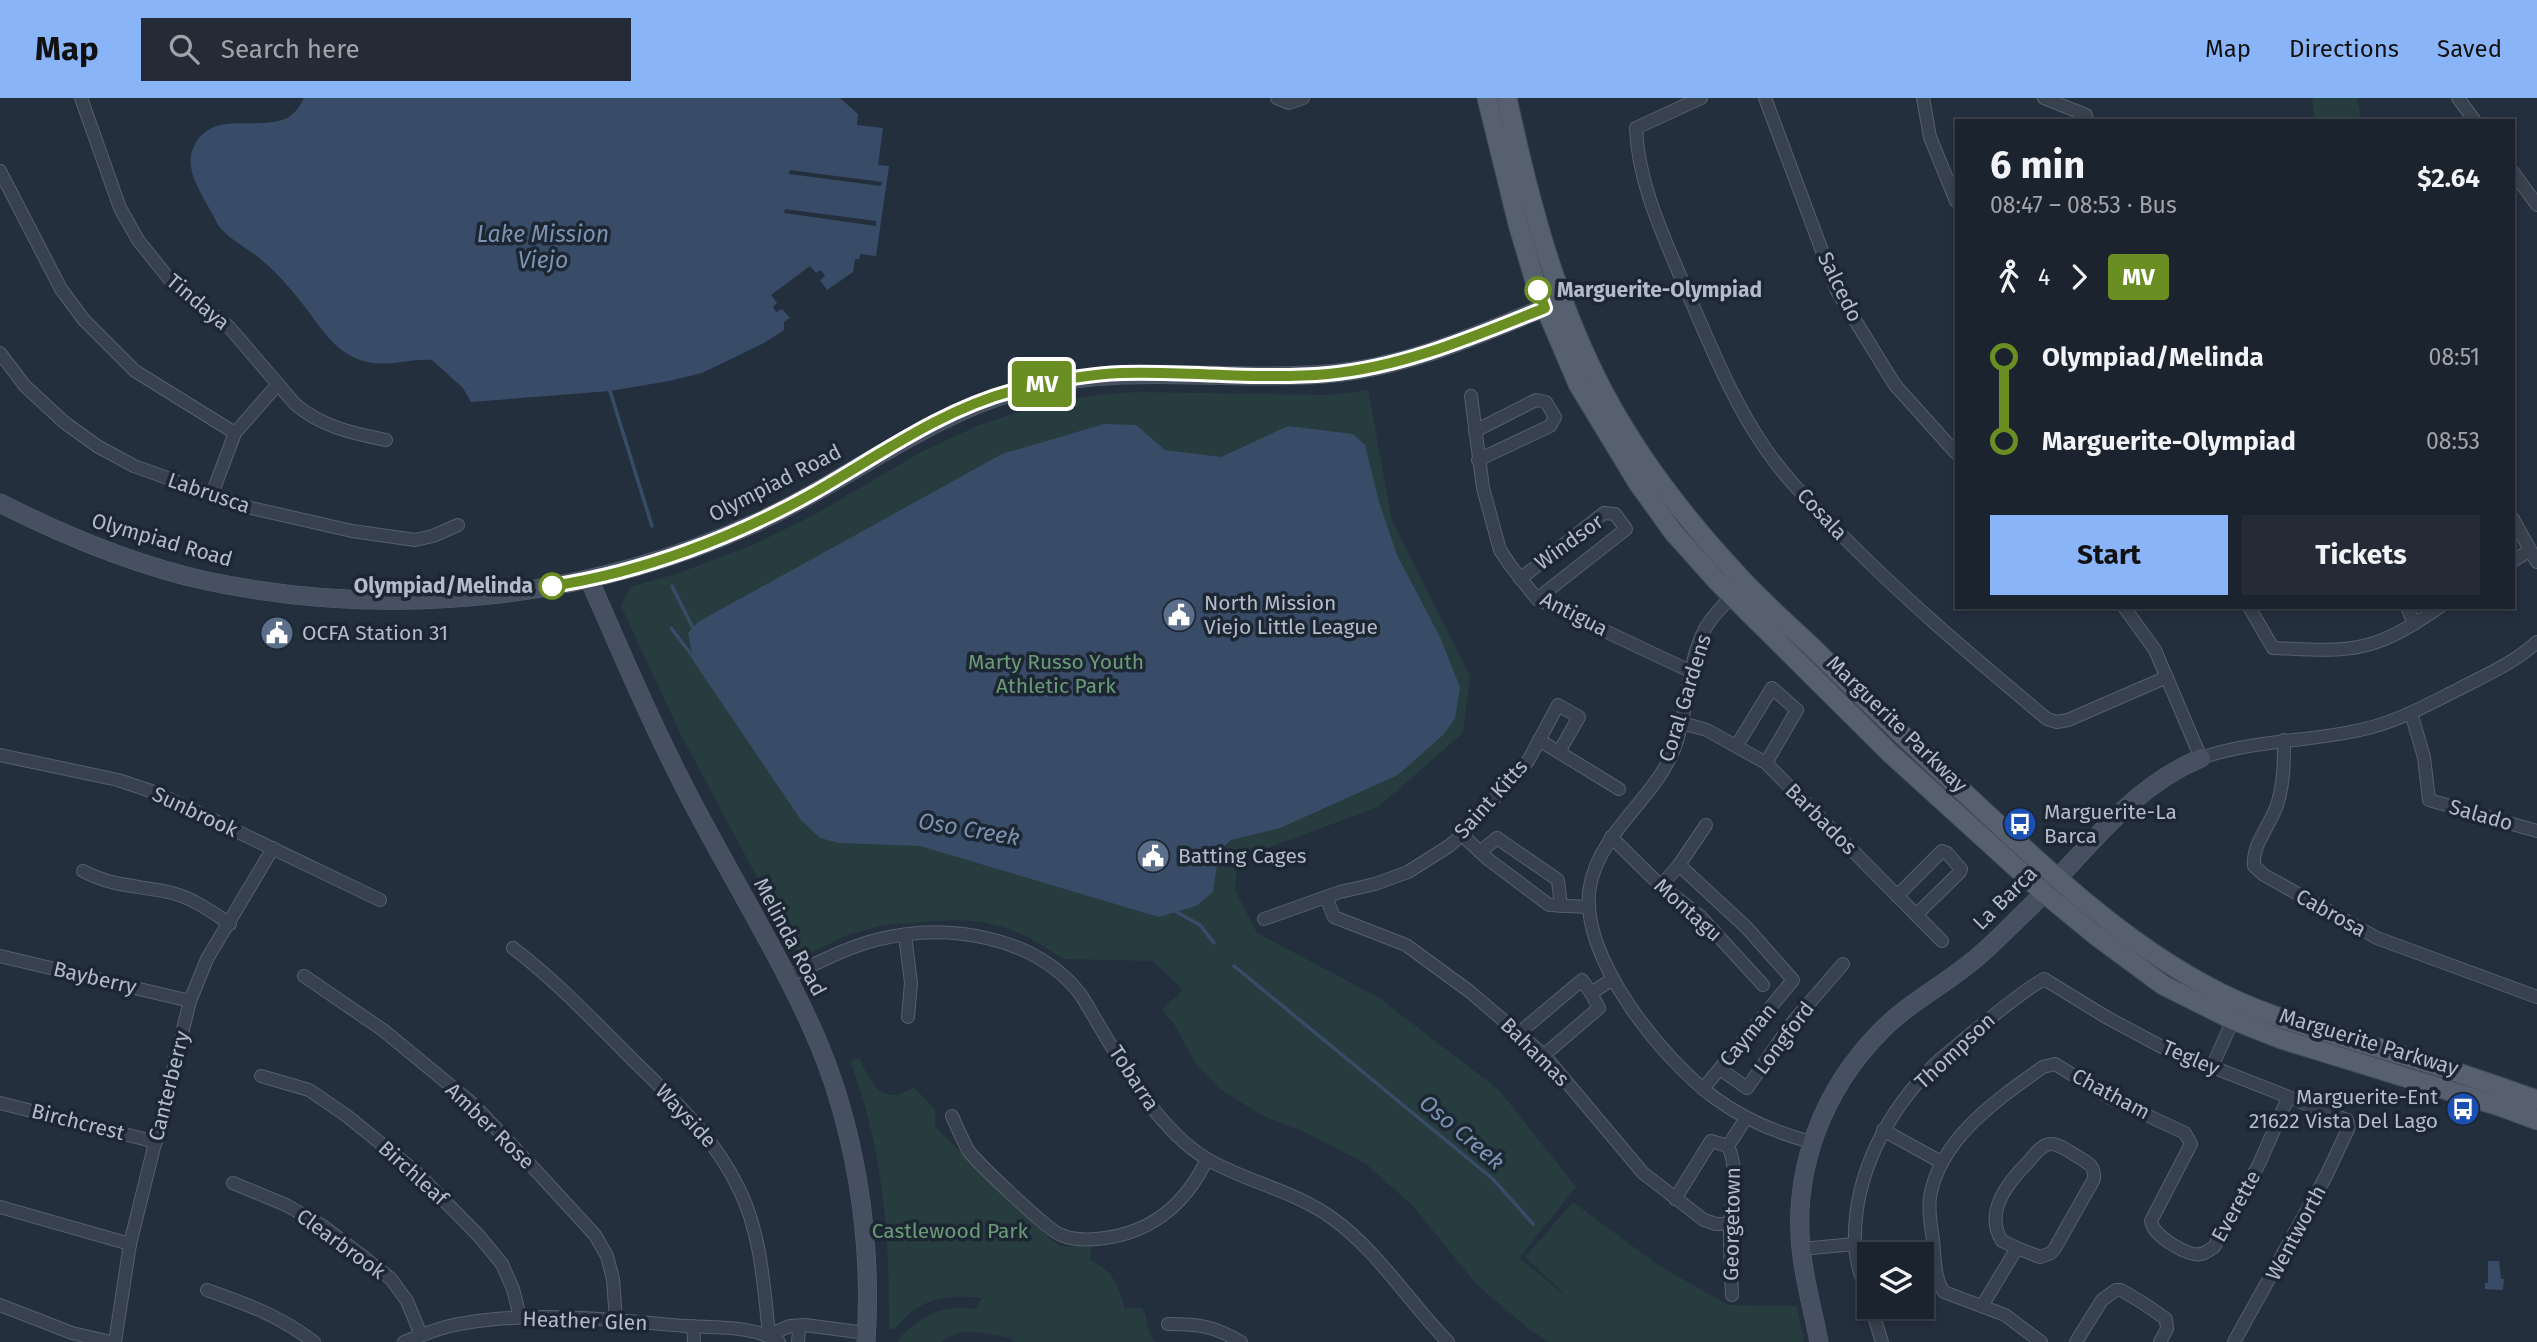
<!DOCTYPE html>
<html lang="en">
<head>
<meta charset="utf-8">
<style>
  body { margin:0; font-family:"Fira Sans",sans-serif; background:#242b36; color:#f1f3f6; height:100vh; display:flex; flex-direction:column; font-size:26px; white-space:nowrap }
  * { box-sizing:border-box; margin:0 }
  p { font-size:23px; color:#a0a4aa }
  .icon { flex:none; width:38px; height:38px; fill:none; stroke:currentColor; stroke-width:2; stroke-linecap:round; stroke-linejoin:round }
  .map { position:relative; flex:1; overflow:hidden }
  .sheet { position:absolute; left:1955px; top:21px; width:560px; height:490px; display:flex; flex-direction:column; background:#1b232e; border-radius:0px; box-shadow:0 4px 10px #0003,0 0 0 2px #39404a }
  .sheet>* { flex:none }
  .badge { padding:0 14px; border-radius:5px; font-size:24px; line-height:46px }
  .controls { position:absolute; left:1857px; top:1144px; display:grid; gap:14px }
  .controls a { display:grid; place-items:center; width:77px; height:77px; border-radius:0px; background:#1b232e; box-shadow:0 4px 10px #0003,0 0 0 2px #39404a; font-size:35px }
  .map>.badge { position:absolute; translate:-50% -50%; box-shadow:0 0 0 4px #fff }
  .legs { display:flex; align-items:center; gap:10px; height:77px; padding:0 35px; font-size:23px }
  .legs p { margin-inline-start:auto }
  .head { display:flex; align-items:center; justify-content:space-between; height:119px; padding:0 35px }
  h1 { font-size:38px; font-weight:700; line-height:52px }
  .primary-button { display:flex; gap:14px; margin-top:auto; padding:14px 35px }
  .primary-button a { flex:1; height:80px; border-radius:0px; background:#8ab4f8; color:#111; font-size:28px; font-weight:700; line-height:80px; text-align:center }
  .primary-button a+a { background:#242b36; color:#f1f3f6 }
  ul { padding:0 35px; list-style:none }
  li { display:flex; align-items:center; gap:24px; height:84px; font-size:26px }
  li i { display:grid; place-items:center; width:10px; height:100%; margin:0 9px; background:currentColor }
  li i::after { content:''; width:18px; height:18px; margin:-9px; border:5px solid; border-radius:50%; background:#1b232e }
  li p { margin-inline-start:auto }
  li:first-child i { background:linear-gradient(#0000 50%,currentColor 0) }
  li:last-child i { background:linear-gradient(currentColor 50%,#0000 0) }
  header { display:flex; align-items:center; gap:42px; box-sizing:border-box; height:98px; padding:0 35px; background:#8ab4f8; color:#111 }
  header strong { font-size:33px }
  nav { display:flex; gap:38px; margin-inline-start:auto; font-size:24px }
  .search { width:490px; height:63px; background:#242b36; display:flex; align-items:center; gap:18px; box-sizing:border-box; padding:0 24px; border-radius:0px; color:#a0a4aa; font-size:26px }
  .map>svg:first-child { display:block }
</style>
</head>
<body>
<header>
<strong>Map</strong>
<div class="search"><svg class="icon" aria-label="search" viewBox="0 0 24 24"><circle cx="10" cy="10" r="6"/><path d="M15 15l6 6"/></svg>Search here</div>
<nav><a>Map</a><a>Directions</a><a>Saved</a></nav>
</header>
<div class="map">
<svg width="2537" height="1244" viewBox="0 0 2537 1244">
  <rect width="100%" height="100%" fill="#242f3e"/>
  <!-- green -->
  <g fill="#263c3f">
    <path d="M2312 0H2357L2360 14 2359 23H2315Z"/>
    <path d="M1368 292 1392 423 1470 578 1463 635 1378 709 1238 761 1235 792 1257 835 1378 899 1499 992 1576 1089 1519 1160 1570 1201 1525 1159 1573 1104 1658 1167 1728 1207 1797 1208 1804 1244H1549L1530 1232 1476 1186 1414 1109 1366 1066 1305 1034 1261 1017 1222 992 1196 966 1174 926 1162 912 1183 892 1153 863 1063 861 1029 839 1006 830 982 824 953 822 885 827 847 837 809 856 796 852 681 637 621 508 630 489 676 476 755 446 814 417 921 354 977 328 1037 308 1096 297 1136 294 1329 297Z"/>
    <path d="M859 960C872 986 881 1009 913 990 923 996 926 1004 935 1011V1027L942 1036 1053 1143 1062 1149 1091 1148 1090 1162C1116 1175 1117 1186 1126 1213V1210H1142C1150 1221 1144 1235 1157 1244H1016L1010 1240C987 1236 960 1227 941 1244H898C901 1236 907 1233 913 1228 932 1212 950 1207 975 1211L982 1200C945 1196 919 1200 895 1231H889C890 1142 883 1047 850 964Z"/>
  </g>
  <!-- water -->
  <g fill="#394c67">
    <path d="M304 0H840L858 16 857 27 883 30 878 67 889 68 876 158 860 156 859 161H855L853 174 827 192 820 182 825 178 821 172 816 175 810 168 771 197 777 205 773 209 776 214 782 211 790 220 784 224V232L764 245 702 275 669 283 610 293 471 304 463 290 432 262C407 260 391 270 363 263 333 254 319 226 301 204 290 190 278 176 264 164 250 151 230 143 218 127 210 110 197 92 192 74 190 65 190 56 194 48 212 11 257 34 287 20 295 16 300 8 304 0Z"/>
    <path d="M1104 326 1136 327 1165 352 1221 359 1288 328 1353 336 1365 347 1379 404 1397 457 1440 539 1460 589 1455 620 1444 636 1398 677 1280 730 1231 742 1219 753 1213 794 1196 808 1159 819 920 748 839 745 820 740 801 722 694 564 688 535 698 524 1002 356Z"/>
    <path d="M2488 1163H2499L2501 1181H2504L2503 1192 2485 1191V1185H2488Z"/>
  </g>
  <!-- pier -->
  <g fill="#242f3e">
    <path d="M790 72 882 84 881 88 789 76Z"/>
    <path d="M785 111 876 123V128L784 115Z"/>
  </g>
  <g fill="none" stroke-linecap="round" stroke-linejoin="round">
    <!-- stream -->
    <g stroke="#394c67" stroke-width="3.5">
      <path d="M610 293 652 428"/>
      <path d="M672 488 693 530"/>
      <path d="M671 530 694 560"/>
      <path d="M1173 812 1200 827 1214 845"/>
      <path d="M1234 868 1493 1081 1533 1126"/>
    </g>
    <defs>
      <g id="street">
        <path d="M81 0 120 110 138 142 170 182 229 229 295 306C322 329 352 335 386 342"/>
        <path d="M1277 0 1289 5 1303 0"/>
        <path d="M1701 0 1636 30C1638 85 1663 137 1684 187 1709 243 1731 302 1767 353 1785 379 1808 402 1830 425 1898 496 1972 558 2047 621L2057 624 2068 622 2167 579"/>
        <path d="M1765 0 1837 193 1895 287 1956 355"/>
        <path d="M1923 0 1930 39 1956 103"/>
        <path d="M2044 0 2086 17 2087 23"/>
        <path d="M2458 0 2475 23"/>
        <path d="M0 73 61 191 84 222 135 273 235 335"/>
        <path d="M2513 74 2537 107"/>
        <path d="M0 255 25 288 64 324 97 348 134 368 251 410 352 433 415 442 433 438 458 427"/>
        <path d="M1471 298 1483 390 1500 452 1510 467 1537 501 1692 574"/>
        <path d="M1475 333 1536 302 1546 304 1555 319 1550 328 1478 362"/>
        <path d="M212 396 235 335 278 286"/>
        <path d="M2513 421 2537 464"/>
        <path d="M2513 463 2529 453"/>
        <path d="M1520 481 1604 415 1615 416 1626 431 1537 501"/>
        <path d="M1732 498C1723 508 1711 519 1705 531 1686 567 1689 611 1675 649 1655 701 1601 732 1590 788 1577 857 1663 962 1715 1000 1743 1021 1778 1035 1811 1044"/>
        <path d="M2124 509 2155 552 2201 660C2253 642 2307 644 2360 632 2395 625 2427 607 2459 591 2486 577 2514 565 2537 544"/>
        <path d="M2249 509 2273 550C2304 551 2337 555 2367 547 2394 540 2417 524 2440 509"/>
        <path d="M2407 509 2414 526"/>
        <path d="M2411 615 2424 659 2429 702 2537 733"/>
        <path d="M1682 625 1707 632 1766 665 1942 843"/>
        <path d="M1539 642 1619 691"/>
        <path d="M2284 642C2284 664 2284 686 2277 707 2270 728 2252 746 2254 768L2264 777 2377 840 2537 899"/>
        <path d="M1737 647 1772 590 1797 612 1766 665"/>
        <path d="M0 657 118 682 157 695 380 802"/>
        <path d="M1462 737 1489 762 1549 807 1589 809"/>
        <path d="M1611 739 1661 788 1700 818 1763 887"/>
        <path d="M1480 754 1497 740 1558 782 1561 808"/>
        <path d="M1679 767 1747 830 1793 882 1703 991"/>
        <path d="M83 773C116 790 139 787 172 795 193 800 212 814 230 826"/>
        <path d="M1661 788 1679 767 1706 727"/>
        <path d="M1897 798 1942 753 1947 755 1961 771 1960 774 1916 817"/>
        <path d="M1326 799 1334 819 1406 847 1469 893 1544 957 1643 1075 1704 1122 1716 1126H1730"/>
        <path d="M1264 821 1340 794 1375 786 1408 774 1449 748 1462 737 1528 663 1558 607 1579 619 1559 654"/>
        <path d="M905 837 911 885 908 919"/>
        <path d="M513 850C555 882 590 919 627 956 669 998 713 1036 739 1091 761 1135 764 1189 769 1237"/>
        <path d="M0 858 190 903"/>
        <path d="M304 878 383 932 474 1007 540 1077 595 1137 607 1158 613 1181 616 1222"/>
        <path d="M787 879C816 866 845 850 876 842 946 824 1035 837 1081 897 1114 951 1152 1028 1207 1061 1246 1084 1293 1092 1332 1120 1377 1152 1409 1204 1448 1244"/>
        <path d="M1519 935 1582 882 1591 895 1613 881"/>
        <path d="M1544 957 1599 910 1591 895"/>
        <path d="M2212 969 2233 922"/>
        <path d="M1720 971 1747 990 1792 925 1843 866"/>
        <path d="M261 978 309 992 347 1018 416 1074 479 1138 502 1166 513 1191 520 1219"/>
        <path d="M0 1005 156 1044"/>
        <path d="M952 1018C957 1029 962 1041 968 1052 976 1064 1046 1130 1059 1136 1071 1142 1083 1142 1096 1141 1148 1137 1185 1108 1207 1061"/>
        <path d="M1883 1032 1941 1064"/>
        <path d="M233 1085 286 1107 323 1128 366 1161 391 1181 407 1203 421 1237"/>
        <path d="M1675 1101 1711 1043 1728 1048"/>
        <path d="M0 1109 130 1146"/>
        <path d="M1801 1151 1855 1146"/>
        <path d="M207 1192C249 1207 278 1217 314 1244"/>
        <path d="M1732 1197C1731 1175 1730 1152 1730 1130 1730 1103 1740 1074 1728 1048L1746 1020"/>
        <path d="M1869 1202C1863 1184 1855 1164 1855 1145 1853 1077 1888 1012 1935 966 1947 955 1960 945 1972 935 1996 916 2018 896 2044 881L2106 919 2162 949 2347 1022 2349 1029 2326 1078 2234 1244"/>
        <path d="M0 1207 72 1235 111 1244"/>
        <path d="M1982 1208 2017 1150 2040 1159 2051 1155 2055 1150 2094 1081C2095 1069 2090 1066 2080 1060 2072 1056 2061 1046 2051 1046 2042 1046 2035 1056 2030 1062 2010 1082 1983 1113 2002 1143L2017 1150"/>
        <path d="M1871 1209 1882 1244"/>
        <path d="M1168 1226C1199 1226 1214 1228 1241 1244"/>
        <path d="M693 1228 694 1244"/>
        <path d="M769 1237 790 1228 805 1227 866 1235"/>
        <path d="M115 1244 130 1146 190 903 207 861 273 750"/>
        <path d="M404 1244C424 1236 444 1228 465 1225 537 1213 613 1222 685 1228 715 1230 753 1227 779 1244"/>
        <path d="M798 1244 799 1232"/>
        <path d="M2041 1244 2005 1217 1944 1194C1934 1180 1935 1159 1933 1142 1931 1128 1928 1114 1930 1099 1940 1040 1998 1001 2043 969L2055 966 2110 1000 2185 1035 2191 1046 2151 1123C2153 1137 2180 1153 2194 1156 2202 1158 2208 1153 2214 1149L2259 1066 2288 1000"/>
        <path d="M2076 1244 2102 1202 2116 1192H2121L2143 1205 2166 1221 2167 1231 2160 1244"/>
      </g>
      <g id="secondary">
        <path d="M0 405C65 438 135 467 207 483 388 521 583 503 753 426 847 384 929 314 1031 289 1129 265 1226 284 1325 276 1408 270 1483 234 1559 204"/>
        <path d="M589 481C621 554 652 627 689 698 729 775 775 849 811 928 855 1024 873 1139 866 1244"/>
        <path d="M1819 1244C1813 1213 1804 1181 1801 1150 1793 1069 1824 991 1880 934 1906 907 1940 889 1969 866 1990 850 2008 830 2027 812 2083 758 2127 691 2201 660"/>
      </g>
      <g id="primary">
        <path d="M1487 0 1518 126 1537 190 1578 286 1638 385 1674 435 1717 483 1890 655 2044 795 2094 836 2163 887 2233 922 2281 941 2502 1009 2537 1022"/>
        <path d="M1507 0C1529 102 1555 202 1604 295 1638 359 1685 420 1734 473 1757 499 1784 523 1810 547 1859 595 1907 643 1958 689 2036 761 2113 838 2207 888 2263 919 2324 933 2385 952 2436 967 2487 984 2537 1002"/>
      </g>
    </defs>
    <!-- street casing -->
    <use href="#street" stroke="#565f6c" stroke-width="14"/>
    <!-- secondary casing -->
    <use href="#secondary" stroke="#565f6c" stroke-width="19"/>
    <!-- primary casing -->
    <use href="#primary" stroke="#414a57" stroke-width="21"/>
    <!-- street -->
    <use href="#street" stroke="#38414e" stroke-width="12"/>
    <!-- secondary -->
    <use href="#secondary" stroke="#465061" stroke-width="18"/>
    <!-- primary -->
    <use href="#primary" stroke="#56606e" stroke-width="19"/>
  </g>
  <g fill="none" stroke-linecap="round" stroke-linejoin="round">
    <defs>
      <path id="line-1" d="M552 488C643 474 735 439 815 394 878 358 941 312 1012 293 1048 284 1085 276 1122 275 1190 273 1260 282 1328 276 1404 269 1475 238 1545 210L1538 192"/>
    </defs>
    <!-- line-1 casing -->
    <use href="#line-1" stroke="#fff" stroke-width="16"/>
    <!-- line-1 -->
    <use href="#line-1" stroke="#6b8e23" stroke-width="10"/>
  </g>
  <!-- icons -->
  <defs>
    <symbol id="civic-disc" viewBox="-11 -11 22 22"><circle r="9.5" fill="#5c6f8a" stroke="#1d2633"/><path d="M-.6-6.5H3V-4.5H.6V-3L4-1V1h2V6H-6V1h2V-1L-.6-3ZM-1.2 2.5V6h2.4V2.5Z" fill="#fff"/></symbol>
    <symbol id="bus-disc" viewBox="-11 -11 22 22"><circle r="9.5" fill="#1a4fb4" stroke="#1d2633"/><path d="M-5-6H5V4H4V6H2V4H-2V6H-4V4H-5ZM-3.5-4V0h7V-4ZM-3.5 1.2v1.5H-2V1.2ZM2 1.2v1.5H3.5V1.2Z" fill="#fff"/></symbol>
  </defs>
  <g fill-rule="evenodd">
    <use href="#civic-disc" x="1160" y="498" width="38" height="38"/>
    <use href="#civic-disc" x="258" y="516" width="38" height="38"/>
    <use href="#bus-disc" x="2001" y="707" width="38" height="38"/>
    <use href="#civic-disc" x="1134" y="739" width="38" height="38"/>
    <use href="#bus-disc" x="2444" y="992" width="38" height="38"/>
  </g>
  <!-- markers -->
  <g fill="#fff" stroke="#6b8e23" stroke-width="3.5">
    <circle cx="1538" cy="192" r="12"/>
    <circle cx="552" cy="488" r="12"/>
  </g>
  <g text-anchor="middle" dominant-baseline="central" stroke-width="7" stroke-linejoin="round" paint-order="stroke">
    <!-- street labels -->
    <g font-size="21" fill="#b4bcc9" stroke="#1d2633">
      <text transform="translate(1840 189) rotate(64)">Salcedo</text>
      <text transform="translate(198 204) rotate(40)">Tindaya</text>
      <text transform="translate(775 385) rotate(-27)">Olympiad Road</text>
      <text transform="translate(209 395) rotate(19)">Labrusca</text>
      <text transform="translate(1822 416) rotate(47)">Cosala</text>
      <text transform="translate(162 442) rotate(16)">Olympiad Road</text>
      <text transform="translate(1569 444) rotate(-36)">Windsor</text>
      <text transform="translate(1574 516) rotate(27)">Antigua</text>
      <text transform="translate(1685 600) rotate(-73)">Coral Gardens</text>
      <text transform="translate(1897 626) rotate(44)">Marguerite Parkway</text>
      <text transform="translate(1491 701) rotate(-48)">Saint Kitts</text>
      <text transform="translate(195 714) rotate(25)">Sunbrook</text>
      <text transform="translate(2481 717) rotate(16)">Salado</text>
      <text transform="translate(1821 721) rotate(45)">Barbados</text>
      <text transform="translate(2005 800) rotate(-45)">La Barca</text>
      <text transform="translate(1688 812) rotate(42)">Montagu</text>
      <text transform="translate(2331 815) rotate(29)">Cabrosa</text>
      <text transform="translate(790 839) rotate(62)">Melinda Road</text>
      <text transform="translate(95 880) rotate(13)">Bayberry</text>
      <text transform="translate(1748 937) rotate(-50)">Cayman</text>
      <text transform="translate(1784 940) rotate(-53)">Longford</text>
      <text transform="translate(2369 944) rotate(17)">Marguerite Parkway</text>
      <text transform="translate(1955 953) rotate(-43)">Thompson</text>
      <text transform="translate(1535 954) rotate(45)">Bahamas</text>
      <text transform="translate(2191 960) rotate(23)">Tegley</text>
      <text transform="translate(1134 980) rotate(57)">Tobarra</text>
      <text transform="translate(169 988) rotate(-76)">Canterberry</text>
      <text transform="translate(2111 996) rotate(28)">Chatham</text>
      <text transform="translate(686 1018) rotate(47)">Wayside</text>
      <text transform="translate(78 1024) rotate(14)">Birchcrest</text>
      <text transform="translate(490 1028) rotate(44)">Amber Rose</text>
      <text transform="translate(413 1075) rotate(42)">Birchleaf</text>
      <text transform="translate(2236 1108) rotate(-61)">Everette</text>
      <text transform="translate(1732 1126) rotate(-89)">Georgetown</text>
      <text transform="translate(2296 1135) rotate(-62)">Wentworth</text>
      <text transform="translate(341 1146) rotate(36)">Clearbrook</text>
      <text transform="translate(585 1223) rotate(2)">Heather Glen</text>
    </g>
    <!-- stop labels -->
    <g font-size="21" font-weight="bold" fill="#b4bcc9" stroke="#1d2633" text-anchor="start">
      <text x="1557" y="192">Marguerite-Olympiad</text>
      <text x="533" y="488" text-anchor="end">Olympiad/Melinda</text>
    </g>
    <!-- poi labels -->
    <g font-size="21" fill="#b4bcc9" stroke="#1d2633" text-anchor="start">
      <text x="1204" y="505">North Mission<tspan x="1204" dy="24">Viejo Little League</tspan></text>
      <text x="302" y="535">OCFA Station 31</text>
      <text x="2044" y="714">Marguerite-La<tspan x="2044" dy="24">Barca</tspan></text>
      <text x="1178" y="758">Batting Cages</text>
      <text x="2438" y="999" text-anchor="end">Marguerite-Ent<tspan x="2438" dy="24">21622 Vista Del Lago</tspan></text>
    </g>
    <!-- park labels -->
    <g font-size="21" fill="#6b9a76" stroke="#1d2633">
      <text x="1056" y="564">Marty Russo Youth<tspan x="1056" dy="24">Athletic Park</tspan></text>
      <text x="950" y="1133">Castlewood Park</text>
    </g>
    <!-- water labels -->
    <g font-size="23" font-style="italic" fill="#7c92b1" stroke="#1d2633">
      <text x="543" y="136">Lake Mission<tspan x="543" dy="26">Viejo</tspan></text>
      <text transform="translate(969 731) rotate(10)">Oso Creek</text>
      <text transform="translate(1462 1034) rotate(40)">Oso Creek</text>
    </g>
  </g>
</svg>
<div class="controls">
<a><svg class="icon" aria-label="layers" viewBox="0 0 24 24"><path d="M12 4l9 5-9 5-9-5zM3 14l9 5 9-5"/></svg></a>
</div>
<b class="badge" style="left:1042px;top:286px;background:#6b8e23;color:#fff">MV</b>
<section class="sheet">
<div class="head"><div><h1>6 min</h1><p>08:47 – 08:53 · Bus</p></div><b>$2.64</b></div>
<div class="legs"><svg class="icon" aria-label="walk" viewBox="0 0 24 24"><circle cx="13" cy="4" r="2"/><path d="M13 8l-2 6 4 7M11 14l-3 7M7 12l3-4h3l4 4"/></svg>4<svg class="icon" aria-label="forward" viewBox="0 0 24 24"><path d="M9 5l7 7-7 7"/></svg><b class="badge" style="background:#6b8e23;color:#fff">MV</b></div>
<ul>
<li><i style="color:#6b8e23"></i><b>Olympiad/Melinda</b><p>08:51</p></li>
<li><i style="color:#6b8e23"></i><b>Marguerite-Olympiad</b><p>08:53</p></li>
</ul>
<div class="primary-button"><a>Start</a><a>Tickets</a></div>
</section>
</div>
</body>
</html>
